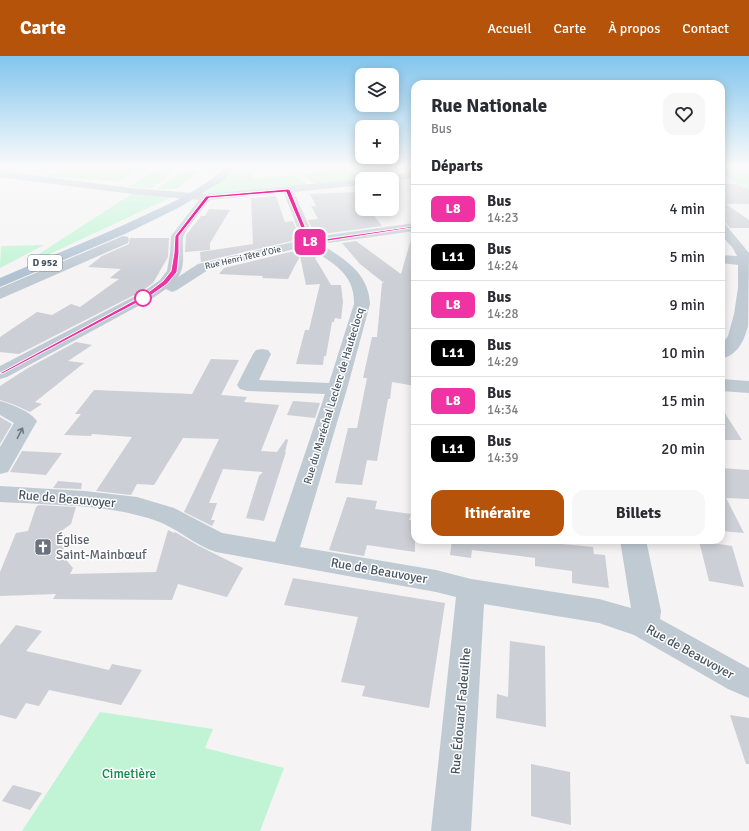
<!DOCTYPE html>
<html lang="fr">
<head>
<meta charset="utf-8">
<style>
  body { margin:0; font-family:Signika,sans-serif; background:#f7f7f7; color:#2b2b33; height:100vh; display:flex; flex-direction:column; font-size:15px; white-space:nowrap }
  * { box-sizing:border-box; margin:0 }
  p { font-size:13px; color:#7c7c81 }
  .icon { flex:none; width:22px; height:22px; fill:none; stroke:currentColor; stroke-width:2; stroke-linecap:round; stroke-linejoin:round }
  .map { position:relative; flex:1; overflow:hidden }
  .sheet { position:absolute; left:411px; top:24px; width:314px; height:464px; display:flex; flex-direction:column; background:#fff; border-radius:12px; box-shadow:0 2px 10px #0003 }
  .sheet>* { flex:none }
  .badge { padding:0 8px; border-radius:6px; font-size:14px; line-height:26px }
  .fabs { position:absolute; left:355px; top:12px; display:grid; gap:8px }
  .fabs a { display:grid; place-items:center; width:44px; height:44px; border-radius:8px; background:#fff; box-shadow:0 2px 10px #0003; font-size:20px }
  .map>.badge { position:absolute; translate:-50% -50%; box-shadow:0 0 0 2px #fff }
  h2 { padding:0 20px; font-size:15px; line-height:36px }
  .round { display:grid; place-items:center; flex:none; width:42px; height:42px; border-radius:12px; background:#f7f7f7 }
  .summary { display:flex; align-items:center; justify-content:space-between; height:68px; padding:0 20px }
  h1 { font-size:19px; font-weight:800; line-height:30px }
  .button { display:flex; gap:8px; margin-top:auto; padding:8px 20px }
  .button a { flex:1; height:46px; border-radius:12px; background:#b45309; color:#fff; font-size:16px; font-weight:800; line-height:46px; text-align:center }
  .button a+a { background:#f7f7f7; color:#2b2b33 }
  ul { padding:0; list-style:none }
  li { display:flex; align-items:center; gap:12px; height:48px; padding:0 20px; border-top:1px solid #e1e1e2 }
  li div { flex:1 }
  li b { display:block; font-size:15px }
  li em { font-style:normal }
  li .badge { min-width:44px; font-weight:700; text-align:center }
  header { display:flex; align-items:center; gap:24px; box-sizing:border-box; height:56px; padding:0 20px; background:#b45309; color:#fff }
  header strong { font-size:19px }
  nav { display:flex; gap:22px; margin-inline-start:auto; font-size:14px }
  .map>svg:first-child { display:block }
</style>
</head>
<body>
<header>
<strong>Carte</strong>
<nav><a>Accueil</a><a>Carte</a><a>À propos</a><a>Contact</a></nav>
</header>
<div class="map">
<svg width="749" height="775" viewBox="0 0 749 775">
  <rect width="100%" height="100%" fill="#f5f3f3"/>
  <!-- green -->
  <g fill="#c0f4d4">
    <path d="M67 110H146L120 125 44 121Z"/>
    <path d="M236 110H264L257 111 250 123 295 119 308 129 208 138 205 137 230 118Z"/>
    <path d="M331 110H366L364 111 381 122 362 123 318 130 301 118 335 113Z"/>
    <path d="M721 110H749V134L721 117Z"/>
    <path d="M157 113H178L152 132 129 131Z"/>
    <path d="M184 114H201L176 133H157Z"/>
    <path d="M135 137 174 140 41 202H33L130 139Z"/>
    <path d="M44 189 0 212 1 190Z"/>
    <path d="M100 656 213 673 205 692 284 712 260 775H22Z"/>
  </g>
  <!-- building -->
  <g fill="#cccfd5">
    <path d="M721 128H737L749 134V148H726L749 164V172H730L726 167 721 166Z"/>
    <path d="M356 136 362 143V153H369L382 170 315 179 308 164 318 163 311 150H316L310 138Z"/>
    <path d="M276 140 285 166 293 165 300 183 201 206 200 196 253 188 251 142Z"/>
    <path d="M209 153 230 154 210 187V194L185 196 186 179 201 160H205Z"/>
    <path d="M130 182H169L168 201 153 227 142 235 19 298 0 296V281L37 256 52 259 71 248 80 251 119 223 110 222 121 213 88 211 102 200 129 188Z"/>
    <path d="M411 183 415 184V330L392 326 390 343H388L377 405 367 404 362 429 335 427 348 372H357L367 322H363L372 281H377L382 227H384L360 208 342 187 356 185 401 218Z"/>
    <path d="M307 192 320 200 315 202 331 229H341L343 246 341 263 335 262 334 266H332L326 300H324L323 309 296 308 305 274H309L320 228 306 229 300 200 288 223 262 222 263 220 219 218 224 212Z"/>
    <path d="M76 286 92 289 68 305 84 307 35 346 42 348 30 356 15 349 0 344V330L28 312Z"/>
    <path d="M211 303 239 304 221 339 247 341 244 346 279 349 261 395 277 396 286 383 288 384 285 396H286L264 465 246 462 259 420 263 416 223 413 209 447H217L211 464H215L212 470 184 456 219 383 183 382 154 429 137 428 131 439 96 435 132 381 92 378 91 380 64 379 81 358H75L94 334 192 338Z"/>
    <path d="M293 345 320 347 315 362 287 359Z"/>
    <path d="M721 351 742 384H721Z"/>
    <path d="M0 361 12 368 0 388Z"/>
    <path d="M22 395 62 397 46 419 10 416Z"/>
    <path d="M721 412 749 414V443L726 442 744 477 721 475Z"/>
    <path d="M58 425 82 427 81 433 53 432Z"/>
    <path d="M347 441 377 445 375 453 411 458 409 464 415 465V496L367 489 364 500 329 494Z"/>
    <path d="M39 449 76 451 71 468 60 476 67 481 62 499 73 512 70 518 156 516 168 474 174 477 175 476 199 490 243 512 227 541 178 528 172 544 53 543 56 538 0 540V516L16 477 28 475 36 451Z"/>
    <path d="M452 484H521L593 491 594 498 605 499 609 532 572 527V515L535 510V502L472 494 471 502 450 499Z"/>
    <path d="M699 485 732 490 744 531 709 525Z"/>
    <path d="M293 522 445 547 429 652 362 640 365 630 341 626 358 561 284 549Z"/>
    <path d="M16 569 42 575 26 595 109 614 112 608 142 614 121 649 49 634 39 650 26 647 16 663 0 659V589Z"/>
    <path d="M510 585 545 590 546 671 496 662 497 638 508 641Z"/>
    <path d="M730 659 749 662V708H746Z"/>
    <path d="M531 708 570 716 571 769 531 760Z"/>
    <path d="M13 729 42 737 30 754 2 745Z"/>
  </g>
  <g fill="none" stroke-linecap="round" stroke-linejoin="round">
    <!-- street -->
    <g fill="#c0cad3" fill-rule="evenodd">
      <path d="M0 115 132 132 207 138 362 123H363L362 129 294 136 314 181 415 167V175L321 188C344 203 369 217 370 248L347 333 300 491 436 514 471 523 599 543 631 552 620 484H646L661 555 660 563 749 612V642L728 633 634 579 599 567 484 548 471 775H431L456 541 436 536 216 496C194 489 176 471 154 464 107 448 50 449 0 446V430L85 435 137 441 174 452 222 477 275 486 325 338 247 335 240 333 237 329 253 298 256 294 262 293 268 294 271 298 259 324 329 327 354 248C355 216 330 206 307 190L208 214 177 234 172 236 166 233 153 242 7 321 0 323V310L143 236 160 224 167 215 170 197 171 180 199 144 132 138 0 121ZM284 137 302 184 198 208 178 221C186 210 182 195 183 182 184 175 205 151 210 144Z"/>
      <path d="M415 116V122L392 125V123H379L384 120Z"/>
      <path d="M721 167 725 168 749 197 748 270C744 285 738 299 721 303V290L728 280 734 258 738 232V209L721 207V199L737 200 732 191 721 179Z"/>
      <path d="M123 180 128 181 129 184 128 187 0 243V232Z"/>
      <path d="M721 323 749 325V337L721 335Z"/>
      <path d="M0 345C11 348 30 355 37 365L8 416 0 418V391L14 367 0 359Z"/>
    </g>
    <!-- primary -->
    <path fill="#b1c2d3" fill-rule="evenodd" d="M226 110H236L224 124 180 151 127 177 0 231V222C48 201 96 182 143 160 171 147 204 133 226 110Z"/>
  </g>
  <!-- one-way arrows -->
  <defs><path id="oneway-shaft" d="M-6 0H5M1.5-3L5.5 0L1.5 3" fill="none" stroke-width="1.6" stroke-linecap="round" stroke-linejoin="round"/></defs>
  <use stroke="#6c7984" href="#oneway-shaft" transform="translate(20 377) rotate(-63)"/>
  <!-- sky -->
  <linearGradient id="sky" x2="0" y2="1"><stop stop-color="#82c5ed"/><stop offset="0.5" stop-color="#fafafa"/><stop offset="1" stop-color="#fafafa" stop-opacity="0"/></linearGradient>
  <rect width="749" height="219" fill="url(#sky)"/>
  <!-- line -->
  <path fill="#f033a3" stroke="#fff" d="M288 133 290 134 311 185 415 170 417 171 309 188 307 186 286 136 209 142 179 180V197L177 216 167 228 150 240 2 318 0 317 146 238 163 225 171 215 174 197 175 180 206 140Z"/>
  <!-- icons -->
  <defs>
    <symbol id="church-square" viewBox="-11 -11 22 22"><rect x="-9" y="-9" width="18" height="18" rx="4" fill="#6b7280" stroke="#fff"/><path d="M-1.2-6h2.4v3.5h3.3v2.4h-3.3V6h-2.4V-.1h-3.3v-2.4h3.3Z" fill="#fff"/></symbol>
  </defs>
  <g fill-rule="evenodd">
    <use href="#church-square" x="33" y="481" width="20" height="20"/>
  </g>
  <!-- markers -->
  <circle fill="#fff" stroke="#f033a3" stroke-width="2" cx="143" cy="242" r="8"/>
  <g text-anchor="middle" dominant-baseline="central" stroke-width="3" stroke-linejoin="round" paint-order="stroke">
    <!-- far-street labels -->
    <g font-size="9" fill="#485662" stroke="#fff">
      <text transform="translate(243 202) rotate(-13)">Rue Henri Tête d'Oie</text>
    </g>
    <!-- shield labels -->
    <rect fill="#fff" stroke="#7f8991" stroke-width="1" x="28" y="199" width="34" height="16" rx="3"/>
    <g font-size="10" font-weight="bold" fill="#485662">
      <text x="45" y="207">D 952</text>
    </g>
    <!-- street labels -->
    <g font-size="11" fill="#485662" stroke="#fff">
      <text transform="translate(334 340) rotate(-73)">Rue du Maréchal Leclerc de Hauteclocq</text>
    </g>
    <!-- near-street labels -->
    <g font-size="13" fill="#485662" stroke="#fff">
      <text transform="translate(67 443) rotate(5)">Rue de Beauvoyer</text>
      <text transform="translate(379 515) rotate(10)">Rue de Beauvoyer</text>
      <text transform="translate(690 596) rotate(29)">Rue de Beauvoyer</text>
      <text transform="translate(461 655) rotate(-85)">Rue Édouard Fadeuilhe</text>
    </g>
    <!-- near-worship labels -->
    <g font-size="13" fill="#5b616d" stroke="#fff" text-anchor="start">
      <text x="56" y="484">Église<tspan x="56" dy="15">Saint-Mainbœuf</tspan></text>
    </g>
    <!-- near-park labels -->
    <g font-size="13" fill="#10874b" stroke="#fff">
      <text x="129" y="718">Cimetière</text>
    </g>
  </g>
</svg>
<div class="fabs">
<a><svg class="icon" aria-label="layers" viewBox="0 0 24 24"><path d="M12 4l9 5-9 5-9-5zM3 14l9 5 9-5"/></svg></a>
<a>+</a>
<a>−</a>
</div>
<b class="badge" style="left:310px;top:186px;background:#f033a3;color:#fff">L8</b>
<section class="sheet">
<div class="summary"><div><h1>Rue Nationale</h1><p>Bus</p></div><a class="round"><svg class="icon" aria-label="heart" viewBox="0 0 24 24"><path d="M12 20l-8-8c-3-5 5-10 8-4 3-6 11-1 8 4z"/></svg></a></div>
<h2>Départs</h2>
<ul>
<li><span class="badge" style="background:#f033a3;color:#fff">L8</span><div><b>Bus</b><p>14:23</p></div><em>4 min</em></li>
<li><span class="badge" style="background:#000;color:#fff">L11</span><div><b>Bus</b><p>14:24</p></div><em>5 min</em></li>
<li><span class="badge" style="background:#f033a3;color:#fff">L8</span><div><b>Bus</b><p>14:28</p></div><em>9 min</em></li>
<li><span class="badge" style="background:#000;color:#fff">L11</span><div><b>Bus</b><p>14:29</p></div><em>10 min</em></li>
<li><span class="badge" style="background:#f033a3;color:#fff">L8</span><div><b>Bus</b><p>14:34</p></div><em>15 min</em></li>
<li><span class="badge" style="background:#000;color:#fff">L11</span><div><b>Bus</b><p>14:39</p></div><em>20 min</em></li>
</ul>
<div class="button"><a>Itinéraire</a><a>Billets</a></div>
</section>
</div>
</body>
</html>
